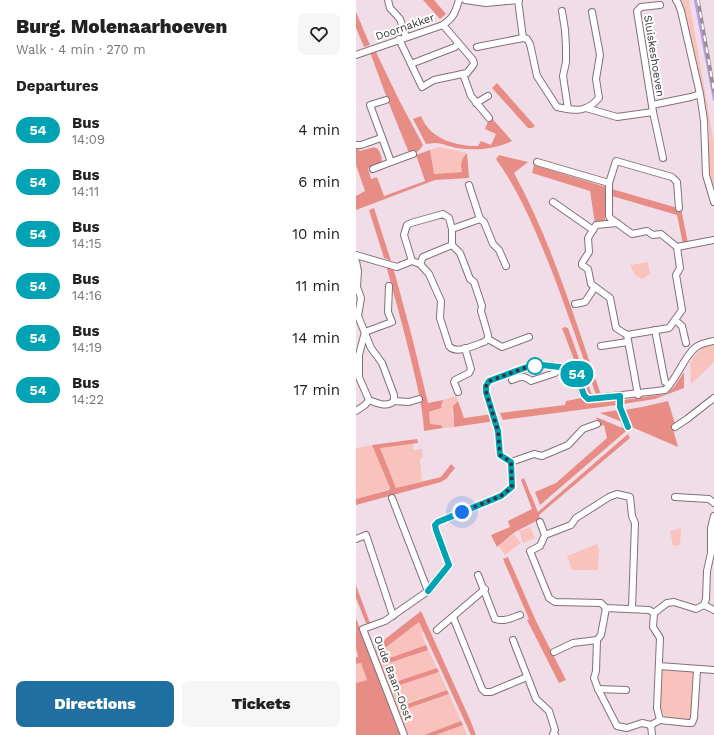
<!DOCTYPE html>
<html lang="en">
<head>
<meta charset="utf-8">
<style>
  body { margin:0; font-family:"Work Sans",sans-serif; background:#f6f6f6; color:#222; height:100vh; display:flex; flex-direction:column; font-size:15px; white-space:nowrap }
  * { box-sizing:border-box; margin:0 }
  p { font-size:13px; color:#767676 }
  .icon { flex:none; width:22px; height:22px; fill:none; stroke:currentColor; stroke-width:2; stroke-linecap:round; stroke-linejoin:round }
  .map { position:relative; flex:1; overflow:hidden }
  .side { display:flex; flex-direction:column; background:#fff; width:356px }
  .side>* { flex:none }
  .badge { padding:0 8px; border-radius:13px; font-size:14px; line-height:26px }
  .you { position:absolute; width:20px; height:20px; margin:-10px; border:3px solid #fff; border-radius:50%; background:#1a73e8; box-shadow:0 0 0 6px #1a73e833 }
  .map>.badge { position:absolute; translate:-50% -50%; box-shadow:0 0 0 2px #fff }
  h2 { padding:0 16px; font-size:15px; line-height:36px }
  .round { display:grid; place-items:center; flex:none; width:42px; height:42px; border-radius:8px; background:#f6f6f6 }
  .head { display:flex; align-items:center; justify-content:space-between; height:68px; padding:0 16px }
  h1 { font-size:19px; font-weight:800; line-height:30px }
  .action { display:flex; gap:8px; margin-top:auto; padding:8px 16px }
  .action a { flex:1; height:46px; border-radius:8px; background:#1f6fa0; color:#fff; font-size:16px; font-weight:800; line-height:46px; text-align:center }
  .action a+a { background:#f6f6f6; color:#222 }
  ul { padding:0; list-style:none }
  li { display:flex; align-items:center; gap:12px; height:52px; padding:0 16px }
  li div { flex:1 }
  li b { display:block; font-size:15px }
  li em { font-style:normal }
  li .badge { min-width:44px; font-weight:700; text-align:center }
  main { display:flex; flex:1; min-height:0 }
  .map>svg:first-child { display:block }
</style>
</head>
<body>
<main>
<section class="side">
<div class="head"><div><h1>Burg. Molenaarhoeven</h1><p>Walk · 4 min · 270 m</p></div><a class="round"><svg class="icon" aria-label="heart" viewBox="0 0 24 24"><path d="M12 20l-8-8c-3-5 5-10 8-4 3-6 11-1 8 4z"/></svg></a></div>
<h2>Departures</h2>
<ul>
<li><span class="badge" style="background:#00a3b4;color:#fff">54</span><div><b>Bus</b><p>14:09</p></div><em>4 min</em></li>
<li><span class="badge" style="background:#00a3b4;color:#fff">54</span><div><b>Bus</b><p>14:11</p></div><em>6 min</em></li>
<li><span class="badge" style="background:#00a3b4;color:#fff">54</span><div><b>Bus</b><p>14:15</p></div><em>10 min</em></li>
<li><span class="badge" style="background:#00a3b4;color:#fff">54</span><div><b>Bus</b><p>14:16</p></div><em>11 min</em></li>
<li><span class="badge" style="background:#00a3b4;color:#fff">54</span><div><b>Bus</b><p>14:19</p></div><em>14 min</em></li>
<li><span class="badge" style="background:#00a3b4;color:#fff">54</span><div><b>Bus</b><p>14:22</p></div><em>17 min</em></li>
</ul>
<div class="action"><a>Directions</a><a>Tickets</a></div>
</section>
<div class="map">
<svg width="358" height="735" viewBox="0 0 358 735">
  <rect width="100%" height="100%" fill="#f0dde8"/>
  <!-- green -->
  <g fill="#f9c2bd">
    <path d="M326 0H333L358 143V190L353 168V126L330 15Z"/>
    <path d="M83 147 111 153C105 159 103 164 106 172L77 174 74 150Z"/>
    <path d="M292 262 294 274 286 279 279 275 274 265Z"/>
    <path d="M358 343V362L335 384 334 363C340 352 346 347 358 343Z"/>
    <path d="M100 396 102 401C93 406 97 418 98 427L87 428 86 426 83 424H74L73 412 79 411 87 405V400Z"/>
    <path d="M57 443V450L66 449 67 457 64 459 66 481 40 488 24 448Z"/>
    <path d="M16 445 32 483 33 489 0 499V448Z"/>
    <path d="M174 527 179 538 167 543 163 531Z"/>
    <path d="M325 528 324 545 317 546 314 531Z"/>
    <path d="M158 534 165 543 149 555 143 546Z"/>
    <path d="M241 544 243 549 242 570H216L211 556Z"/>
    <path d="M63 622 68 631 65 633 70 645 31 659 33 663 72 650 81 668 39 682 41 685 83 672 91 690 48 704 50 709 93 694 105 721 68 735H52L21 654Z"/>
    <path d="M5 663 11 680 0 683V664Z"/>
    <path d="M309 668 340 670 335 720C328 720 319 720 312 718 300 714 305 680 305 669Z"/>
    <path d="M107 725 111 735H80Z"/>
  </g>
  <!-- forest -->
  <g fill="#e88d86">
    <path d="M67 0H78L90 14 84 19Z"/>
    <path d="M0 12 14 45 8 47 0 28Z"/>
    <path d="M19 50 43 100 67 145 65 148 59 154 53 153 32 101 14 52Z"/>
    <path d="M141 83 179 126 176 128H172L136 88Z"/>
    <path d="M65 116C74 139 99 146 122 146L125 141 135 145 140 134 129 129 134 116 156 141C140 149 119 151 101 148 94 147 87 143 79 143 76 143 73 144 70 144L57 119Z"/>
    <path d="M1 147 4 151C12 149 21 143 24 153 26 157 26 160 25 163L12 168 15 179 21 177 28 196 69 181 60 155 74 150 78 174 106 172C104 164 105 159 111 153L113 178 79 180 0 210V196L9 191 0 165V148Z"/>
    <path d="M143 155 172 162 158 173C196 243 219 320 245 395H240C226 354 212 314 197 274 181 234 165 194 140 159Z"/>
    <path d="M178 165 250 187 249 221 239 224 234 191 176 173Z"/>
    <path d="M256 189 325 209 332 243 327 244 321 215 256 196Z"/>
    <path d="M18 208 35 261 28 258 13 210Z"/>
    <path d="M30 265 37 267 56 337 72 403 87 400 85 408 73 412 74 424 85 425 87 428 68 431C67 410 62 389 57 368 49 333 39 299 30 265Z"/>
    <path d="M209 327 212 328 236 395 232 394 230 391 206 328Z"/>
    <path d="M328 372V388L299 399 267 404V400L311 394 319 386Z"/>
    <path d="M225 398 230 402 259 400H261V405L147 420 144 413 209 405 210 401Z"/>
    <path d="M102 401 108 418 137 414 139 421 98 427 97 406Z"/>
    <path d="M312 401 320 427 317 429 322 447 271 425 268 410 286 407Z"/>
    <path d="M262 410 266 422 244 413Z"/>
    <path d="M240 417 269 429 270 431 184 505 179 492 200 483 251 438 248 425 244 426Z"/>
    <path d="M272 434 274 438 183 515 184 519 159 532 141 547 135 535 154 527 152 521 176 509 165 480 168 478 182 512Z"/>
    <path d="M61 439 62 443 24 448 40 488 85 477 95 464 99 468 90 479 85 482 0 505V499L33 490 34 488 16 445Z"/>
    <path d="M152 557 180 621 210 680 203 683 171 620 173 619 147 559Z"/>
    <path d="M0 585 14 623H10L0 598Z"/>
    <path d="M65 611 115 722 120 735H115L63 622 21 654 19 647Z"/>
    <path d="M0 618 44 735H0V683L11 680 5 663 0 664V658L2 656 0 649Z"/>
    <path d="M70 645 72 650 33 663 31 659Z"/>
    <path d="M81 668 83 672 41 686 39 682Z"/>
    <path d="M91 690 93 694 50 709 48 705Z"/>
    <path d="M105 721 107 725 80 735H68Z"/>
  </g>
  <g fill="none" stroke-linecap="round" stroke-linejoin="round">
    <!-- stream -->
    <path stroke="#ba9ae6" stroke-width="2" d="M339 0 358 100"/>
    <defs>
      <g id="minor">
        <path d="M32 0 34 8 44 19 50 37"/>
        <path d="M109 0 130 3 163 0"/>
        <path d="M162 0 167 38"/>
        <path d="M320 0 322 3 325 11 344 94 348 121 350 175 358 202"/>
        <path d="M304 5 285 7 281 11 297 112 307 158"/>
        <path d="M206 11 209 30 210 47V62L207 76 212 109"/>
        <path d="M43 39 66 87 78 80 111 73 118 64 117 60 87 25"/>
        <path d="M121 47 167 38 171 39 174 44 181 76 201 107C219 111 230 113 243 98L240 79 244 55 236 12"/>
        <path d="M0 55 87 25C98 17 99 13 103 0"/>
        <path d="M55 64 99 47 102 43"/>
        <path d="M107 74 115 96 133 118"/>
        <path d="M30 100 14 105 35 162 57 154"/>
        <path d="M120 103 132 96"/>
        <path d="M296 105 335 97 344 94"/>
        <path d="M230 108 261 117 297 112"/>
        <path d="M0 145H5L25 138"/>
        <path d="M181 162 253 183V216L254 218 276 234 291 231 297 235 305 234 321 247 324 268 320 275 326 310 313 328 271 335 260 328 254 298 235 284 232 269 226 265V263L233 252 232 238 240 225 261 223"/>
        <path d="M17 169 35 162"/>
        <path d="M253 183 260 161 316 177 321 182 323 208"/>
        <path d="M113 185 124 219 128 222 137 244 143 250 150 266"/>
        <path d="M197 202 237 230"/>
        <path d="M96 245 104 253 114 279 118 282 126 306 125 311 132 335V339L128 342C119 345 100 355 93 346L84 318 85 301 73 274 64 264 56 261 48 235 51 225 55 223 87 214 93 218 96 229"/>
        <path d="M321 247 358 240"/>
        <path d="M0 255 41 267 56 261"/>
        <path d="M0 261 2 271 1 287 5 298 2 316 15 348 26 363 38 395V401C31 408 21 403 13 400L3 377V355L9 332"/>
        <path d="M64 264 67 257 96 245V229L124 219"/>
        <path d="M219 304 229 302 239 287"/>
        <path d="M319 320 326 326 330 343"/>
        <path d="M299 330 309 382"/>
        <path d="M9 332 36 322 32 312 33 286"/>
        <path d="M271 335 282 395"/>
        <path d="M132 339 146 347 173 337"/>
        <path d="M245 346 272 342"/>
        <path d="M156 380C164 377 168 375 175 381L199 373 201 371 197 366"/>
        <path d="M102 392 98 382 99 380 113 373 115 369 109 348"/>
        <path d="M264 396V407L271 427"/>
        <path d="M38 401 53 402 63 399"/>
        <path d="M0 411 9 405 13 400"/>
        <path d="M319 427 331 419 358 398"/>
        <path d="M155 462 178 454 186 456 212 445 227 429 241 424"/>
        <path d="M319 497 353 499 358 503"/>
        <path d="M36 498 72 591 29 621 7 629 48 735"/>
        <path d="M184 522 189 535"/>
        <path d="M0 539 10 535 37 616"/>
        <path d="M122 575 139 619C149 622 155 618 164 615"/>
        <path d="M72 591 93 565 80 530 79 525 82 522 145 496 156 487 155 462 144 455 142 431 130 392V386L133 381C163 370 183 359 217 370 226 377 222 393 232 399L309 390C321 379 328 356 340 347 346 343 352 342 358 341"/>
        <path d="M348 605 350 599 351 571 355 553V528L358 516"/>
        <path d="M250 608 245 603 199 602 193 598 174 551 184 546 189 535 215 525 220 518 253 497 261 494 274 497 276 516 279 523 276 608"/>
        <path d="M97 617 126 689 129 692H135L171 677"/>
        <path d="M81 630 129 589"/>
        <path d="M157 640 180 699 193 711 199 730 197 734 199 735"/>
        <path d="M198 652 217 643 241 640"/>
        <path d="M303 666 358 670"/>
        <path d="M242 689 270 690"/>
        <path d="M304 720 332 723H336L338 718 341 670"/>
        <path d="M295 725 286 723 271 728 261 726 242 689 238 678 240 671 241 640 245 635 250 608 293 610 298 613"/>
        <path d="M296 735 295 725 304 720 301 708 304 638 297 627 298 613 311 603 318 602 340 609 348 605 358 610"/>
      </g>
    </defs>
    <!-- minor casing -->
    <use href="#minor" stroke="#82717a" stroke-width="8"/>
    <!-- minor -->
    <use href="#minor" stroke="#fff" stroke-width="6"/>
    <defs>
      <path id="rail" d="M342 0 358 91"/>
    </defs>
    <!-- rail casing -->
    <use href="#rail" stroke="#9b8d95" stroke-width="3.5"/>
    <!-- rail -->
    <use href="#rail" stroke="#fff" stroke-width="2" stroke-dasharray="6" stroke-linecap="butt"/>
  </g>
  <g fill="none" stroke-linecap="round" stroke-linejoin="round">
    <defs>
      <path id="line" d="M72 591 93 565 80 530 79 525 82 522 145 496 156 487 155 462 144 455 142 431 130 392V386L133 381 171 367 186 365 212 368 220 372 228 395 232 399 264 396V407L272 427"/>
    </defs>
    <!-- line casing -->
    <use href="#line" stroke="#fff" stroke-width="9"/>
    <!-- line -->
    <use href="#line" stroke="#00a3b4" stroke-width="6"/>
    <!-- walk -->
    <path stroke="#3a3337" stroke-width="4" stroke-dasharray="0 7.2" d="M106 512 145 496 156 487 155 462 144 455 142 431 130 392V386L133 381 171 367 186 365 179 366"/>
  </g>
  <!-- markers -->
  <circle fill="#fff" stroke="#00a3b4" stroke-width="2" cx="179" cy="366" r="8"/>
  <g text-anchor="middle" dominant-baseline="central" stroke-width="4" stroke-linejoin="round" paint-order="stroke">
    <!-- street labels -->
    <g font-size="11" fill="#3a3337" stroke="#fff">
      <text transform="translate(49 27) rotate(-19)">Doornakker</text>
      <text transform="translate(298 56) rotate(81)">Sluiskeshoeven</text>
      <text transform="translate(37 678) rotate(69)">Oude Baan-Oost</text>
    </g>
  </g>
</svg>
<div class="you" style="left:106px;top:512px"></div>
<b class="badge" style="left:221px;top:374px;background:#00a3b4;color:#fff">54</b>
</div>
</main>
</body>
</html>
